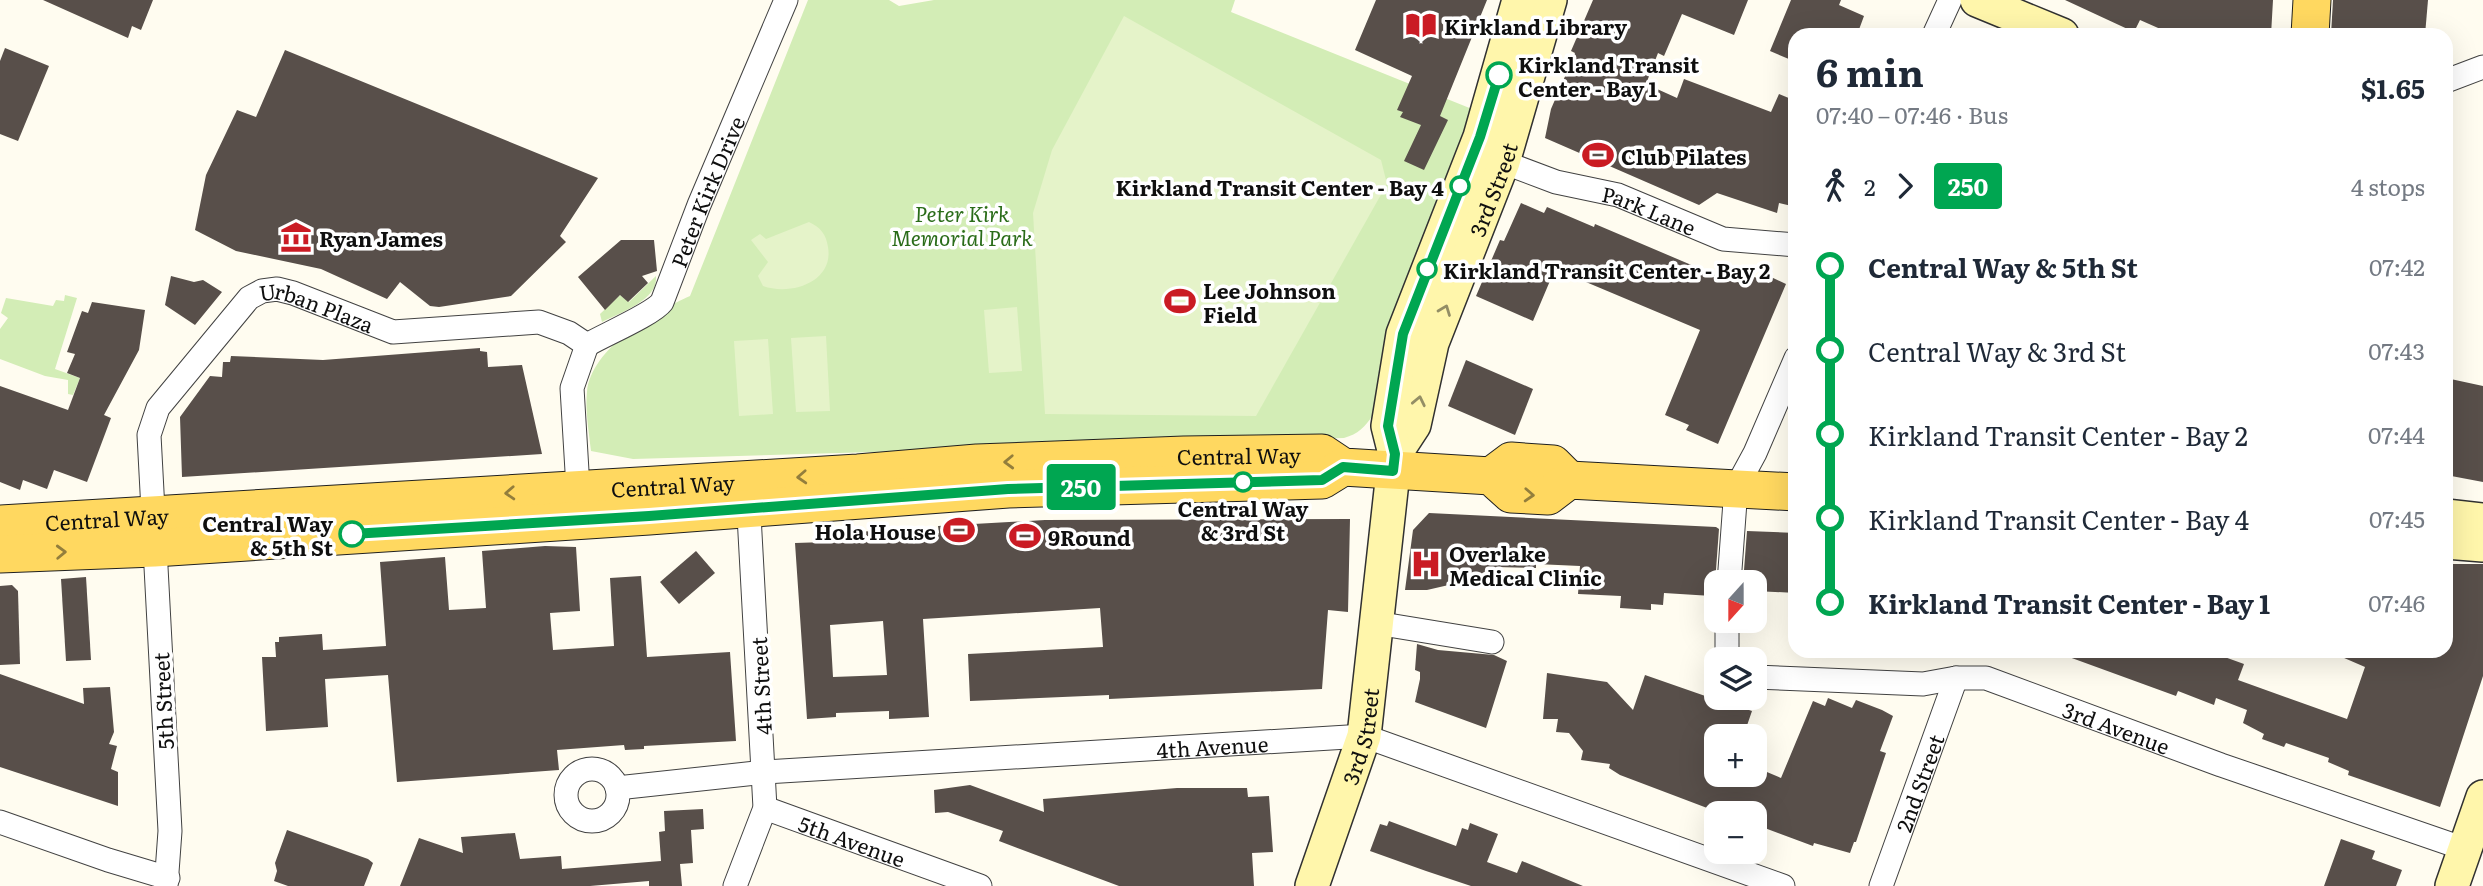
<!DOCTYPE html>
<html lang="en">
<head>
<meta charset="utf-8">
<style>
  body { margin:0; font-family:Literata,serif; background:#f2f2f3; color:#1f2937; height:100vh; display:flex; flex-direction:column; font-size:26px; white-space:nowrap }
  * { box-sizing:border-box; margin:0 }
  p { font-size:23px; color:#747a83 }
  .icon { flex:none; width:38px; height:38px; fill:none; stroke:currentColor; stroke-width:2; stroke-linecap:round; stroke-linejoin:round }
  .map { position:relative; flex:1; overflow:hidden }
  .side { position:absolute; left:1788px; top:28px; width:665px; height:630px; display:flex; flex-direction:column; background:#fff; border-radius:21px; box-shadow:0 7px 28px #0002 }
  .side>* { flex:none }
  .badge { padding:0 14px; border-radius:5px; font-size:24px; line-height:46px }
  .needle { width:46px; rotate:201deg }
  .tools { position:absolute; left:1704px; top:570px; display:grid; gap:14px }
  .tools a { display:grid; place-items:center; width:63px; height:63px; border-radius:14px; background:#fff; box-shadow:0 7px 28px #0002; font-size:35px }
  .map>.badge { position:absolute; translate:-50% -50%; box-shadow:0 0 0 4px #fff }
  .legs { display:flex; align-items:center; gap:10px; height:77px; padding:0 28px; font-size:23px }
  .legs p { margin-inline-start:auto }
  .head { display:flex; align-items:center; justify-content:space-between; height:119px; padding:0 28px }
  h1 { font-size:38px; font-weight:700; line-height:52px }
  ul { padding:0 28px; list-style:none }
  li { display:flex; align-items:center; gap:24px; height:84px; font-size:26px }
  li i { display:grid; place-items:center; width:10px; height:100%; margin:0 9px; background:currentColor }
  li i::after { content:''; width:18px; height:18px; margin:-9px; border:5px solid; border-radius:50%; background:#fff }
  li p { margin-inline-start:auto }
  li:first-child i { background:linear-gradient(#0000 50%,currentColor 0) }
  li:last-child i { background:linear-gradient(currentColor 50%,#0000 0) }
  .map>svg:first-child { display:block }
</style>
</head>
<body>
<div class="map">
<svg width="2483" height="886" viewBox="0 0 2483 886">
  <rect width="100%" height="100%" fill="#fffcf0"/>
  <!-- green -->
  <g fill="#d3edb6">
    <path d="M808 0H889L899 6 934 0H1235L1231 12 1472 109 1400 305 1387 329 1373 415C1365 427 1358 434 1344 438L633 459 591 451C589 432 585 410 587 392 591 348 654 312 690 296Z"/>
    <path d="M656 276C659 300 619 313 602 322L600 314 620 295 629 302Z"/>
    <path d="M65 295 77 298 55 369 80 378 73 395 68 394V380L45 376 0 359V329L8 318 1 313 6 298 53 306 56 300 64 301Z"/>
  </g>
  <!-- pitch -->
  <g fill="#e5f3c9">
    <path d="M1124 16 1381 160 1387 184 1256 416 1045 414 1033 213 1052 150Z"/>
    <path d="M809 222C821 228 826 234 828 247 834 282 791 296 763 286L758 276 768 262 751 240 760 234 766 239Z"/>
    <path d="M1017 307 1022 371 989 373 984 310Z"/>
    <path d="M826 336 830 411 796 412 791 338Z"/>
    <path d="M768 339 773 414 739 416 734 341Z"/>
  </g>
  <!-- building -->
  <g fill="#584f4a" fill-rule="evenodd">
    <path d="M43 0H153L141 30 132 26 128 38Z"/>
    <path d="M1376 0H1487L1440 116 1448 120 1424 170 1404 161 1421 125 1400 117 1403 112 1397 110 1412 76 1355 50Z"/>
    <path d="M1593 0H1748L1734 35 1682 14 1664 56 1658 53 1646 84 1677 98 1684 79 1771 112 1779 94 1796 101V207L1779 203 1777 213 1717 193 1699 205 1545 138 1551 109 1575 53 1571 51Z"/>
    <path d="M1791 0H1841L1839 5 1864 16 1857 35H1796V62L1770 51Z"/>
    <path d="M2065 0H2273L2271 35H2174L2140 20 2134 32Z"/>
    <path d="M2333 0H2428L2425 35H2331Z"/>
    <path d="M5 48 49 66 18 141 0 134V61Z"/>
    <path d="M285 50 598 178 560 236 566 242 511 296 439 307 430 306 400 282 387 299 321 269 236 251 195 230 206 175 237 110 256 117Z"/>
    <path d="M1521 203 1544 213 1547 207 1594 227 1595 224 1729 281 1731 276 1749 283 1752 276 1769 283 1771 277 1786 284 1718 444 1686 430 1689 425 1665 415 1700 330 1555 269 1533 321 1476 296 1500 240 1504 241Z"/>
    <path d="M621 240H654L657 271 642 276 648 283 628 302 620 295 605 310 578 277Z"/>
    <path d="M171 276 194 282 203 280 222 292 195 325 165 305Z"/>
    <path d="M92 302 145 310 139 350 104 415 111 418 87 482 54 470 47 489 23 480 20 490 0 482V386L68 410 80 378 67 373 75 354 67 352 82 311 88 313Z"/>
    <path d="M480 348V351L487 352 488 367 522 365 542 454 182 477 180 417 210 376 222 377 223 362H230L231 356 323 360Z"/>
    <path d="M1466 360 1533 389 1515 435 1448 406Z"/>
    <path d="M2446 378 2483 386V482L2446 475Z"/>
    <path d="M1429 513 1716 527 1719 529 1715 583H1712V596L1664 593 1663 605 1651 604V610L1620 608 1621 596 1578 594 1580 566 1536 564V568L1497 567 1496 576 1453 571V584L1427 590H1405L1413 530Z"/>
    <path d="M1350 519 1348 612 1328 610 1322 689 1109 699V695L970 701 968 654 1103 647 1100 608 923 619 929 717 889 719V711L836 713V717L807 719 795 543 826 542V534L889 530 890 536 939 533 938 526 1045 520ZM883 621 887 675 833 677 830 625Z"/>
    <path d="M1747 531 1796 533V593L1755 591V583H1743Z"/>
    <path d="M545 546 576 547 580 611 550 613 553 650 614 646 610 578 641 576 647 657 730 652 736 741 644 746V749L625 750 624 745 557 750 559 770 397 782 388 675 325 679 328 727 266 731 262 657H276L275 642H279V637L322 634 323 650 386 646 380 562 445 557 449 610 486 608 482 551Z"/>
    <path d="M696 551 715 573 679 604 660 582Z"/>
    <path d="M2446 564H2483V676L2440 807 2348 775 2349 771 2328 762 2329 758 2286 743 2284 747 2262 739 2264 734 2243 723 2247 710 2216 698 2214 705 2178 691 2176 696 2058 653 2208 651 2244 664 2238 680 2347 719 2365 667 2328 651H2446Z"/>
    <path d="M86 577 91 660 66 661 61 579Z"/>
    <path d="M12 585 18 591 20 664 0 665V586Z"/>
    <path d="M1417 644 1438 650 1494 655 1507 661 1486 728 1415 702 1420 679V672L1415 670Z"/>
    <path d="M1547 673 1607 682 1633 710 1645 675 1711 698 1713 693 1717 698H1744L1740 707 1752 711 1743 737H1717V775H1755V767L1781 778 1813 701 1825 706 1828 698 1852 708 1856 700 1882 710 1893 716 1880 751 1886 753 1856 842H1854L1850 853 1814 843 1813 846 1762 827 1755 823V814H1723L1620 775 1609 768 1610 764 1581 760 1583 751 1569 733 1556 732 1558 719H1543Z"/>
    <path d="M0 674 84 704 83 688 110 687 114 732 109 744 117 746 111 769 118 772V806L0 767Z"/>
    <path d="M970 785 1044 812 1043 799 1177 788H1247L1248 797 1269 796 1273 852 1252 853 1254 886H1119L999 841 1003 831 948 812 935 813 934 790Z"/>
    <path d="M703 809 704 829 691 830 693 863 680 864 682 886H649V881L590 886H400L419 838 463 853 461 837 515 833 520 859 561 856 562 869 661 861 659 832 665 831 664 811Z"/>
    <path d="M1389 821 1456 846 1462 828 1468 830 1470 823 1498 834 1487 862 1517 873 1522 861 1583 886H1471L1426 871 1370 851 1380 824 1387 826Z"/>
    <path d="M287 830 368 859 373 863 364 886H288L274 881 277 871 275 863Z"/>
    <path d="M2341 839 2375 851 2372 859 2402 870 2396 886H2324Z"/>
  </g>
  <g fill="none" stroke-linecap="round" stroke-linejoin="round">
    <defs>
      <g id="street">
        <path d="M1934 35 1950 0"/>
        <path d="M2446 81 2483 67"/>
        <path id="s1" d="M1503 162 1556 182 1618 195 1723 239 1796 245"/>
        <path id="s2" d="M587 345C604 335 653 314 662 302L699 205 786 0"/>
        <path d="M578 488 572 388 587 345"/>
        <path d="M1729 583 1736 488 1755 453 1796 358"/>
        <path d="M1727 621V660"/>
        <path d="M1376 623 1492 642"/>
        <path id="s3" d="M1755 677 1923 684 1956 678H1986L2221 765 2465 849"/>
        <circle cx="592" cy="795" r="26"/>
        <path id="s4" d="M617 788 765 772 1364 736 1783 886"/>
        <path id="s5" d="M765 808 980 886"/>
        <path d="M0 822 108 860 168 878"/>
        <path id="s6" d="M166 886 170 831 149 435 158 408 249 298 262 291 277 289 293 293 393 332 539 322 569 333 587 345"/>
        <path d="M735 886 765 808 748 497"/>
        <path id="s7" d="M1881 886 1956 678"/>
      </g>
      <g id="secondary">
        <path d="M1977 0 2062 35"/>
        <path id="s8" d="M1395 454 1414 425 1432 343 1503 162 1550 0"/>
        <path d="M2446 516 2483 520"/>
        <path d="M2446 542 2483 545"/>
        <path id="s9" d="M1312 886 1364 736 1395 454 1388 426 1403 334 1480 137 1519 0"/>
        <path d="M2452 886 2483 797"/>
      </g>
      <g id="primary">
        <path d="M2310 35 2312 0"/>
        <path d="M1491 476 1511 461 1553 464 1569 480"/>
        <path id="s10" d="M0 524 858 473 977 463 1184 455 1322 453 1343 467 1491 476 1511 494 1548 496 1569 480 1796 492"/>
        <path d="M0 554 154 548 649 516 1008 489 1322 480 1343 467"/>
      </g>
    </defs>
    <!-- street casing -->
    <use href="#street" stroke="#424242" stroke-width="25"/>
    <!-- secondary casing -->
    <use href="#secondary" stroke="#313131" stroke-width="36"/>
    <!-- primary casing -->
    <use href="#primary" stroke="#202020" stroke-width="39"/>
    <!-- street -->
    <use href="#street" stroke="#fff" stroke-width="23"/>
    <!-- secondary -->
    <use href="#secondary" stroke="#fff6ab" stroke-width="33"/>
    <!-- primary -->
    <use href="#primary" stroke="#ffd860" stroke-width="37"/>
  </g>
  <!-- one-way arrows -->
  <defs><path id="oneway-chevron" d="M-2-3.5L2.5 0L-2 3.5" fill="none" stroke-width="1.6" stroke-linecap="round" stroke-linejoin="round" transform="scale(1.75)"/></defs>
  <g stroke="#938e65">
    <use href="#oneway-chevron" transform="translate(1445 310) rotate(-69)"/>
    <use href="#oneway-chevron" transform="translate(1419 401) rotate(-78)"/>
  </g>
  <g stroke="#937e3c">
    <use href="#oneway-chevron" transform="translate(1009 462) rotate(178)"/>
    <use href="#oneway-chevron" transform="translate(802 477) rotate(177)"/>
    <use href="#oneway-chevron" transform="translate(510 493) rotate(177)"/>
    <use href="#oneway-chevron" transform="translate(1529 495) rotate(3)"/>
    <use href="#oneway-chevron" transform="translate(61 552) rotate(-2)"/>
  </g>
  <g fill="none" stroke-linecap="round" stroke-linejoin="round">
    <defs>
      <path id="line-1" d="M352 534 649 516 1008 489 1322 480 1343 467 1393 471 1395 454 1388 426 1403 334 1480 137 1499 75"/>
    </defs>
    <!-- line-1 casing -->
    <use href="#line-1" stroke="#fff" stroke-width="16"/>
    <!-- line-1 -->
    <use href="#line-1" stroke="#00a651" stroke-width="10"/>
  </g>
  <!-- icons -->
  <defs>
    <symbol id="library-bare" viewBox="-9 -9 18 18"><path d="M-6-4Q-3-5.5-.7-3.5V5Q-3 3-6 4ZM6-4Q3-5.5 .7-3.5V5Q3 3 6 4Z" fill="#ca1b24" stroke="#fff" stroke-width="2.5" paint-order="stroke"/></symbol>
    <symbol id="stadium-bare" viewBox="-9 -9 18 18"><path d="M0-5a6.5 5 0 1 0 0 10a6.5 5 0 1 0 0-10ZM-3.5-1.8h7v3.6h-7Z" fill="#ca1b24" stroke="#fff" stroke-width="2.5" paint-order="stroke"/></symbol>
    <symbol id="museum-bare" viewBox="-9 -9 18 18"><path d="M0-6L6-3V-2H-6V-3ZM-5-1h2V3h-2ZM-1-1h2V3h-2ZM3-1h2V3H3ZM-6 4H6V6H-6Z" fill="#ca1b24" stroke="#fff" stroke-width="2.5" paint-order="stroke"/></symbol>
    <symbol id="hospital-bare" viewBox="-9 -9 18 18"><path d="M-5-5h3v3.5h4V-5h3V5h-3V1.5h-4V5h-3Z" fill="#ca1b24" stroke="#fff" stroke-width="2.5" paint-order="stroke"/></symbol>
  </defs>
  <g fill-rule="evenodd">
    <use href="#library-bare" x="1399" y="3" width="44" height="44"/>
    <use href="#stadium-bare" x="1576" y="133" width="44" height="44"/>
    <use href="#museum-bare" x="274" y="215" width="44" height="44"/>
    <use href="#stadium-bare" x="1158" y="279" width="44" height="44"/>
    <use href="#stadium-bare" x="937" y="508" width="44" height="44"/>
    <use href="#stadium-bare" x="1003" y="514" width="44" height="44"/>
    <use href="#hospital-bare" x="1404" y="542" width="44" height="44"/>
  </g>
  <!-- markers -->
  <g fill="#fff" stroke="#00a651" stroke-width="3.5">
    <circle cx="1499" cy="75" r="12"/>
    <circle cx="1460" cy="186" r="9"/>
    <circle cx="1427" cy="269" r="9"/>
    <circle cx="1243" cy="482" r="9"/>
    <circle cx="352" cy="534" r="12"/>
  </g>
  <g text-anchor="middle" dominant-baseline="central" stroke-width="7" stroke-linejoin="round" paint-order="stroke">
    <!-- poi labels -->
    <g font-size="21" font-weight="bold" fill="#0f0f0f" stroke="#fff" text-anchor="start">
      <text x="1444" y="25">Kirkland Library</text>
      <text x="1621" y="155">Club Pilates</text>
      <text x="319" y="237">Ryan James</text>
      <text x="1203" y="289">Lee Johnson<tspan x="1203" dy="24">Field</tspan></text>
      <text x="936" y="530" text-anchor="end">Hola House</text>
      <text x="1048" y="536">9Round</text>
      <text x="1449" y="552">Overlake<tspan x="1449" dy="24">Medical Clinic</tspan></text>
    </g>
    <!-- stop labels -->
    <g font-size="21" font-weight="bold" fill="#0f0f0f" stroke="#fff" text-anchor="start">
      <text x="1518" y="63">Kirkland Transit<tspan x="1518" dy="24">Center - Bay 1</tspan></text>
      <text x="1444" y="186" text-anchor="end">Kirkland Transit Center - Bay 4</text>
      <text x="1443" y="269">Kirkland Transit Center - Bay 2</text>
      <text x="1243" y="507" text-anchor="middle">Central Way<tspan x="1243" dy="24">&amp; 3rd St</tspan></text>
      <text x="333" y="522" text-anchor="end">Central Way<tspan x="333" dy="24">&amp; 5th St</tspan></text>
    </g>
    <!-- street labels -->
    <g font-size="21" fill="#0f0f0f" stroke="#fff">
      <text stroke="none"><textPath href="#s8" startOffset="284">3rd Street</textPath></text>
      <text stroke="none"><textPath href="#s2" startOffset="206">Peter Kirk Drive</textPath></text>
      <text stroke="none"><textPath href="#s1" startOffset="154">Park Lane</textPath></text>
      <text stroke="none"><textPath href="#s6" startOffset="695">Urban Plaza</textPath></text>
      <text stroke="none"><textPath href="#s10" startOffset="1241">Central Way</textPath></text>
      <text stroke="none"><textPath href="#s10" startOffset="674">Central Way</textPath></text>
      <text stroke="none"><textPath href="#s10" startOffset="107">Central Way</textPath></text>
      <text transform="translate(760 686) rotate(-93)">4th Street</text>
      <text transform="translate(162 701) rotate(-93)">5th Street</text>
      <text stroke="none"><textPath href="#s3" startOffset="371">3rd Avenue</textPath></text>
      <text stroke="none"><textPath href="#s9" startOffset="158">3rd Street</textPath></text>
      <text stroke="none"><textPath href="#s4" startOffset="597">4th Avenue</textPath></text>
      <text stroke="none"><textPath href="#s7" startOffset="110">2nd Street</textPath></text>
      <text stroke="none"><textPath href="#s5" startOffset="93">5th Avenue</textPath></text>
    </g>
    <!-- park labels -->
    <g font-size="21" font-style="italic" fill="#2a6c19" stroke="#fff">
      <text x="962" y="212">Peter Kirk<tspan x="962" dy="24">Memorial Park</tspan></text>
    </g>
  </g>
</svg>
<div class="tools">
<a><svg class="needle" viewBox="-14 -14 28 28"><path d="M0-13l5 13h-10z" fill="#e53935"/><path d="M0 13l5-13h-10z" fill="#747a83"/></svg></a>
<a><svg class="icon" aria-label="layers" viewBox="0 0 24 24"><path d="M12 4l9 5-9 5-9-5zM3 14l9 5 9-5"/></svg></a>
<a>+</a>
<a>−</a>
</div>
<b class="badge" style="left:1081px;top:487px;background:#00a651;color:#fff">250</b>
<section class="side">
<div class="head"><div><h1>6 min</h1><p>07:40 – 07:46 · Bus</p></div><b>$1.65</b></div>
<div class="legs"><svg class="icon" aria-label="walk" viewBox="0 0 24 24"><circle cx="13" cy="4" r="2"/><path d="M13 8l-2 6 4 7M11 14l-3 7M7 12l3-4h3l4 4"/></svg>2<svg class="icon" aria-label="forward" viewBox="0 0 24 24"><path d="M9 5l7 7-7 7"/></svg><b class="badge" style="background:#00a651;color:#fff">250</b><p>4 stops</p></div>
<ul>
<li><i style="color:#00a651"></i><b>Central Way &amp; 5th St</b><p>07:42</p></li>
<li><i style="color:#00a651"></i><span>Central Way &amp; 3rd St</span><p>07:43</p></li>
<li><i style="color:#00a651"></i><span>Kirkland Transit Center - Bay 2</span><p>07:44</p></li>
<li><i style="color:#00a651"></i><span>Kirkland Transit Center - Bay 4</span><p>07:45</p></li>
<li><i style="color:#00a651"></i><b>Kirkland Transit Center - Bay 1</b><p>07:46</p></li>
</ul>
</section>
</div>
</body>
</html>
